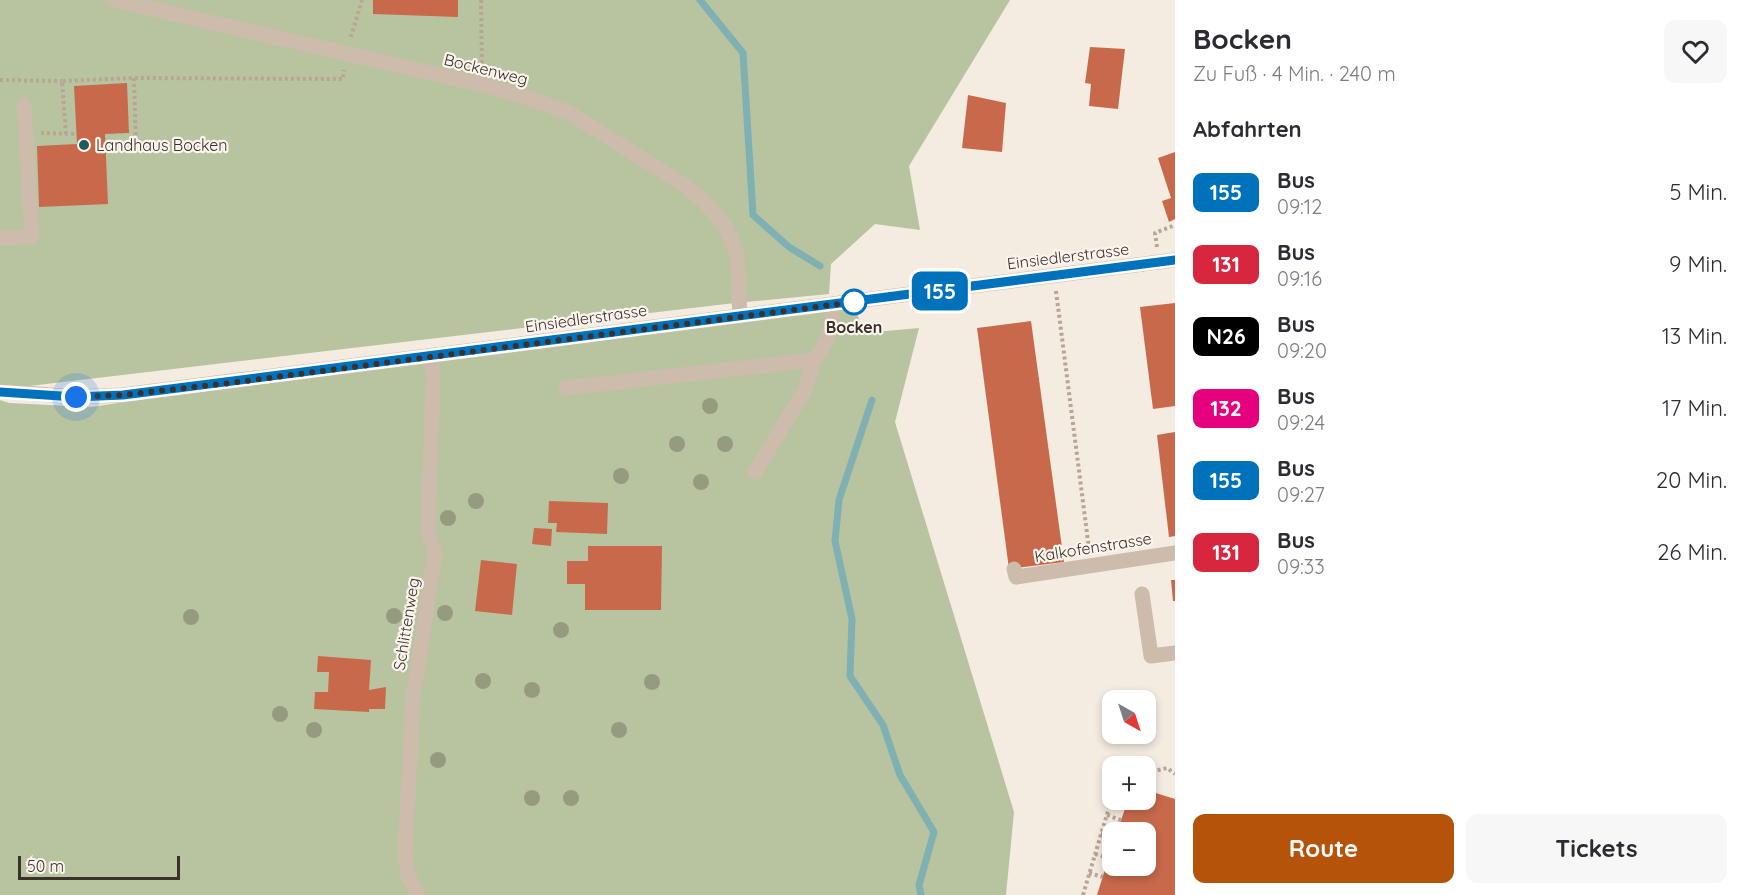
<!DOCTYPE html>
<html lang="de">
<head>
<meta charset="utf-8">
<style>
  body { margin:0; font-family:Quicksand,sans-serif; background:#f7f7f7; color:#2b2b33; height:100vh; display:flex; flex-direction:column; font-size:22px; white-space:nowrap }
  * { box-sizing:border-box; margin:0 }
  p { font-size:20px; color:#7c7c81 }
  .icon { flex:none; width:33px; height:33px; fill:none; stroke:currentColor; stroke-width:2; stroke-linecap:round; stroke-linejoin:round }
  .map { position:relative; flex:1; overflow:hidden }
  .drawer { display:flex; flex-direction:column; background:#fff; width:570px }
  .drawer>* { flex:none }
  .badge { padding:0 12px; border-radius:9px; font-size:21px; line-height:39px }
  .needle { width:39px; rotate:141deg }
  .controls { position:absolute; left:1102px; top:690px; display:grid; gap:12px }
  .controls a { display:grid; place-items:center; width:54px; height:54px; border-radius:12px; background:#fff; box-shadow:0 3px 9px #0003; font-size:30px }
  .scale { position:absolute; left:18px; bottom:15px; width:162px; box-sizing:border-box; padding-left:6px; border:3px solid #3b302b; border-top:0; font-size:16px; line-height:21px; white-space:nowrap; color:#3b302b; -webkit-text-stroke:4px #fbf5ee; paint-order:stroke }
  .you { position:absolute; width:30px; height:30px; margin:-15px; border:4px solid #fff; border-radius:50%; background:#1a73e8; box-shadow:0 0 0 9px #1a73e833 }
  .map>.badge { position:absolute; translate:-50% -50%; box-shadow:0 0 0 3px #fff }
  h2 { padding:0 18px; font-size:22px; line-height:54px }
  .round { display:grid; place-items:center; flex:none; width:63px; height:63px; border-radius:12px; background:#f7f7f7 }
  .overview { display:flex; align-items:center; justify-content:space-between; height:102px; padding:0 18px }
  h1 { font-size:28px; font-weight:700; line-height:45px }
  .primary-button { display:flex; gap:12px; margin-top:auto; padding:12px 18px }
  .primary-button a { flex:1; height:69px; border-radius:12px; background:#b45309; color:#fff; font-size:24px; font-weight:700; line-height:69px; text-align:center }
  .primary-button a+a { background:#f7f7f7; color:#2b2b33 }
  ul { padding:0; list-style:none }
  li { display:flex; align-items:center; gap:18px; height:72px; padding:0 18px }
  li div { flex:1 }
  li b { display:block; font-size:22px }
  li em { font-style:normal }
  li .badge { min-width:66px; font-weight:700; text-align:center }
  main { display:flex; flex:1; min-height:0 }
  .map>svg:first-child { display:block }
</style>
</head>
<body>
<main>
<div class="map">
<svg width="1175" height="895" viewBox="0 0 1175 895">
  <rect width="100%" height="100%" fill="#f4ebe1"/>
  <!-- green -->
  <g fill="#b8c4a0">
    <path d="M0 0H1010L909 166 920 230 875 224 831 264 829 294 726 304 12 388 0 385Z"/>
    <path d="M853 302 864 333 919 328 895 422 1014 812 1006 895H0V400L9 403 91 407 431 357Z"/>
  </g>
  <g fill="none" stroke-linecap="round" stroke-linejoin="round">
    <!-- stream -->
    <g stroke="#7fb0b2" stroke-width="7">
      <path d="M700 0 743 53 753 215 789 247 820 266"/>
      <path d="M872 400 839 500 835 541 852 619 850 676 883 725 900 775 934 832 919 885 921 895"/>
    </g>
  </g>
  <!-- building -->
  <g fill="#c8694b">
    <path d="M373 0H458V17L373 14Z"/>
    <path d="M1090 47 1125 49 1118 109 1089 106 1091 84 1085 83Z"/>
    <path d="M127 83 129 133 105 134 108 204 39 207 37 146 77 144 74 86Z"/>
    <path d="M968 95 1006 103 1002 152 962 148Z"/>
    <path d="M1175 152V219L1169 222 1162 201 1171 198 1158 158Z"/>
    <path d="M1175 303V406L1153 409 1140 307Z"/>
    <path d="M1031 321 1064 562 1009 569 977 328Z"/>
    <path d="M1175 432V536L1169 537 1157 435Z"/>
    <path d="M549 501 608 503 607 534 556 532 557 523H548Z"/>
    <path d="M534 528 552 529 551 546 532 544Z"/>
    <path d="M588 546H662L661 610H585V584H567V561H588Z"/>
    <path d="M481 560 517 564 512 615 475 611Z"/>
    <path d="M1171 580H1175V601H1173Z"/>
    <path d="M318 656 371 660 369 690 386 687 385 709H369V712L314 709 315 692H328L329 672H317Z"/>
    <path d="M1146 790 1175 799V895H1097L1112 847 1113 866H1146V832H1117L1128 800H1146Z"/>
  </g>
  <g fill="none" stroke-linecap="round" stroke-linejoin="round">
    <!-- path -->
    <g stroke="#b9a596" stroke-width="4" stroke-dasharray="3 3" stroke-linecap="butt">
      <path d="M481 0 482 68"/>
      <path d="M351 37 362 0"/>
      <path d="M0 80 62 81"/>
      <path d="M41 133 76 134"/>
      <path d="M66 134 62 81 134 78 343 79 344 70"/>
      <path d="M105 147 136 146 134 78"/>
      <path d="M1157 247 1155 233 1175 225"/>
      <path d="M1056 291 1089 549"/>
      <path d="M1146 773 1167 768 1175 774"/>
      <path d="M1119 800 1127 803"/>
      <path d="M1107 815 1121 820"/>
      <path d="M1101 833 1113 837"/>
      <path d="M1095 854 1109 858"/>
      <path d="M1089 873 1103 877"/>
      <path d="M1083 895 1113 794"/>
    </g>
    <!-- minor -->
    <g stroke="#cdbbac" stroke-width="15">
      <path d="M114 0 483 85 535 100 571 114 686 186 707 204 725 226 737 254 740 317"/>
      <path d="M0 238 32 237 24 106"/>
      <path d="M566 388 813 360C829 344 833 327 832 305"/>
      <path d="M0 391 76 397 123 395 1175 260"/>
      <path d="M755 472 805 390 813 360"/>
      <path d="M1014 569 1016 577 1175 553"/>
      <path d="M1142 594 1151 656 1175 653"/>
      <path d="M418 895 408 876 405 853 413 697 435 553 428 532 433 379 431 357"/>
    </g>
  </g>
  <!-- trees -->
  <g fill="#969b7f">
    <circle cx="710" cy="406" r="8"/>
    <circle cx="677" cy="444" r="8"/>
    <circle cx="725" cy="444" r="8"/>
    <circle cx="621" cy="476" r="8"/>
    <circle cx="701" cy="482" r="8"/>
    <circle cx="476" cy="501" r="8"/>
    <circle cx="448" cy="518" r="8"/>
    <circle cx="445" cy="613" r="8"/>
    <circle cx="394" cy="616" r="8"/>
    <circle cx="191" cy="617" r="8"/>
    <circle cx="561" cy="630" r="8"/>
    <circle cx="483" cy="681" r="8"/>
    <circle cx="652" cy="682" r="8"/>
    <circle cx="532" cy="690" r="8"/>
    <circle cx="280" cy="714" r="8"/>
    <circle cx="314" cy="730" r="8"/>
    <circle cx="619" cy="730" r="8"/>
    <circle cx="438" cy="760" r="8"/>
    <circle cx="532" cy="798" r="8"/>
    <circle cx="571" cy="798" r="8"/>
  </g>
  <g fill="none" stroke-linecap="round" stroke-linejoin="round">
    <defs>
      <path id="line" d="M0 392 76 397 123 395 1175 260"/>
    </defs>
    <!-- line casing -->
    <use href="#line" stroke="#fff" stroke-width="14"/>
    <!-- line -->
    <use href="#line" stroke="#0072bc" stroke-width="9"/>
    <!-- walk -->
    <path stroke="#3b302b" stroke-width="6" stroke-dasharray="0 10.8" d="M76 397 123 395 230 383 854 302"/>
  </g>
  <!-- markers -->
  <circle fill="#1f5a5e" stroke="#fbf5ee" stroke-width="2" cx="84" cy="145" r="6"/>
  <circle fill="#fff" stroke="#0072bc" stroke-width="3" cx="854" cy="302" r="12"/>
  <g text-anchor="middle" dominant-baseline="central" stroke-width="4.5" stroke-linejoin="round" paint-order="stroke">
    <!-- street labels -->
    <g font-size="16" fill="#3b302b" stroke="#fbf5ee">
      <text transform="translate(486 69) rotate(14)">Bockenweg</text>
      <text transform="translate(1068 256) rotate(-7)">Einsiedlerstrasse</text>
      <text transform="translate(586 318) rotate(-8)">Einsiedlerstrasse</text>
      <text transform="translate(1093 547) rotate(-9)">Kalkofenstrasse</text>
      <text transform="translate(406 624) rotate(-81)">Schlittenweg</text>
    </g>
    <!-- poi labels -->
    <g font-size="16" fill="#3b302b" stroke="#fbf5ee" text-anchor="start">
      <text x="96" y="145">Landhaus Bocken</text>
    </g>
    <!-- stop labels -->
    <g font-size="16" font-weight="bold" fill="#3b302b" stroke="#fbf5ee">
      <text x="854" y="327">Bocken</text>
    </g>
  </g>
</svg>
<div class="controls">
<a><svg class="needle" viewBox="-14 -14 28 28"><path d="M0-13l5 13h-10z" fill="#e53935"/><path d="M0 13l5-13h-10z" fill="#7c7c81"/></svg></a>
<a>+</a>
<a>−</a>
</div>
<div class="scale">50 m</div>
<div class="you" style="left:76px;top:397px"></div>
<b class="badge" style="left:940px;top:291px;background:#0072bc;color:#fff">155</b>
</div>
<section class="drawer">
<div class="overview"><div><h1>Bocken</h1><p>Zu Fuß · 4 Min. · 240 m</p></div><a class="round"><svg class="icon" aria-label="heart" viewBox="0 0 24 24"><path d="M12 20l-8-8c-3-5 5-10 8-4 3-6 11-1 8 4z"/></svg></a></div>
<h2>Abfahrten</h2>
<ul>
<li><span class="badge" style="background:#0072bc;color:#fff">155</span><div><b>Bus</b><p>09:12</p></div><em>5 Min.</em></li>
<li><span class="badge" style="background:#d7263d;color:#fff">131</span><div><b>Bus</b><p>09:16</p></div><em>9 Min.</em></li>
<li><span class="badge" style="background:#000;color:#fff">N26</span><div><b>Bus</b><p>09:20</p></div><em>13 Min.</em></li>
<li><span class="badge" style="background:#e6007e;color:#fff">132</span><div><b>Bus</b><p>09:24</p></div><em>17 Min.</em></li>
<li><span class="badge" style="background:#0072bc;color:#fff">155</span><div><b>Bus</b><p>09:27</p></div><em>20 Min.</em></li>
<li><span class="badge" style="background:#d7263d;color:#fff">131</span><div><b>Bus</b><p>09:33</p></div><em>26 Min.</em></li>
</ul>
<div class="primary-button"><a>Route</a><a>Tickets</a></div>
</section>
</main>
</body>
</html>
